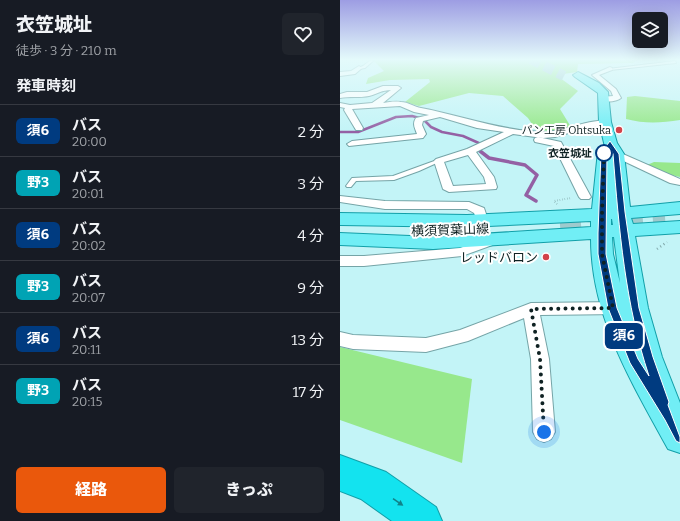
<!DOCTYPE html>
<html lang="ja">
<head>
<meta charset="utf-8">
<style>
  body { margin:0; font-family:Bitter,"Noto Sans JP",serif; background:#20242c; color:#f1f3f6; height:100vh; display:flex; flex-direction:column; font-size:15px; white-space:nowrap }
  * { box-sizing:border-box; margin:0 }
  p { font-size:13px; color:#9ea1a6 }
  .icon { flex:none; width:22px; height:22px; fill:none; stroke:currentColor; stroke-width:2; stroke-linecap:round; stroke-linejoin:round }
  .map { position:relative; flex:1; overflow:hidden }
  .details { display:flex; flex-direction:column; background:#171b24; width:340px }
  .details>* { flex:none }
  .badge { padding:0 8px; border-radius:6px; font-size:14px; line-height:26px }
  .buttons { position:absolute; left:292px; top:12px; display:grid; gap:8px }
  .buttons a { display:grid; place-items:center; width:36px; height:36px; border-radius:6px; background:#171b24; box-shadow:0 4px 16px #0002; font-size:20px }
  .you { position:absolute; width:20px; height:20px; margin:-10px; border:3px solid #fff; border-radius:50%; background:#1a73e8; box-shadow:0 0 0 6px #1a73e833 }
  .map>.badge { position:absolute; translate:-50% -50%; box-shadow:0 0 0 2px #fff }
  h2 { padding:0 16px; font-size:15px; line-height:36px }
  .round { display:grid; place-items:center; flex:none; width:42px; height:42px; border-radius:6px; background:#20242c }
  .head { display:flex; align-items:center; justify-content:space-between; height:68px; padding:0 16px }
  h1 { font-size:19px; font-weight:800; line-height:30px }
  .action { display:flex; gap:8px; margin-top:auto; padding:8px 16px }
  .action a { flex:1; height:46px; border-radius:6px; background:#ea580c; color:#fff; font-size:16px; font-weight:800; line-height:46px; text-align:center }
  .action a+a { background:#20242c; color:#f1f3f6 }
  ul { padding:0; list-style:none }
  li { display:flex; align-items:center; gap:12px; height:52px; padding:0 16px; border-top:1px solid #363941 }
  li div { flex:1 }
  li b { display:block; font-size:15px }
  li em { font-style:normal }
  li .badge { min-width:44px; font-weight:700; text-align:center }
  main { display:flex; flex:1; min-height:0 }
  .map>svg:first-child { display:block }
</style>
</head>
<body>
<main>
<section class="details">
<div class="head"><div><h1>衣笠城址</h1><p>徒歩 · 3 分 · 210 m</p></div><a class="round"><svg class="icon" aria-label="heart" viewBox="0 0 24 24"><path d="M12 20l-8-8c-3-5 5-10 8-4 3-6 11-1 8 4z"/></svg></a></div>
<h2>発車時刻</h2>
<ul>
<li><span class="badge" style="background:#003b80;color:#fff">須6</span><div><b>バス</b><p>20:00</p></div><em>2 分</em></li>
<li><span class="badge" style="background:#00a3b4;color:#fff">野3</span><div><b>バス</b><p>20:01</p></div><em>3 分</em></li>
<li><span class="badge" style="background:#003b80;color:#fff">須6</span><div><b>バス</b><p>20:02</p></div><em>4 分</em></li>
<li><span class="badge" style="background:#00a3b4;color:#fff">野3</span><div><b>バス</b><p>20:07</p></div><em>9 分</em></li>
<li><span class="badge" style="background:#003b80;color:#fff">須6</span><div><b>バス</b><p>20:11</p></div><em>13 分</em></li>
<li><span class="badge" style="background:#00a3b4;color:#fff">野3</span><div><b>バス</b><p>20:15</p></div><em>17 分</em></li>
</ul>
<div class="action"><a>経路</a><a>きっぷ</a></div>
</section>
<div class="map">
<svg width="340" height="521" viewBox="0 0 340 521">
  <rect width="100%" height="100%" fill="#c3f4f7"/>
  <!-- green -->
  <g fill="#97e88c">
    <path d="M32 59H298L293 63 238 64 237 72 216 75 238 91 220 109 231 127 212 131 196 130 188 118 163 96 129 93 79 106 65 102 90 82 89 79 50 80 26 84 28 78 44 71Z"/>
    <path d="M295 96 340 101V120C321 123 305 124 286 119L287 97Z"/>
    <path d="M314 162 340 163V177L306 169 307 165Z"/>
    <path d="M0 347 132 379 122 463 0 420Z"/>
  </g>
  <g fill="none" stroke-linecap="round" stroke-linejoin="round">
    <!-- stream-far1 -->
    <path stroke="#9460a4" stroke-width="2.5" d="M0 132H18L56 117 72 116 83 119 91 127 102 132 123 136 141 144V146"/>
    <!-- stream -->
    <path stroke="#9460a4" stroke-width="3.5" d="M141 145 140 151 149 158 185 165 197 175 186 195 196 201"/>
    <!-- primary-tunnel-far1 -->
    <path stroke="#9fcacd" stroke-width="10" stroke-dasharray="10 5" stroke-linecap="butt" d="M191 59 224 76"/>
    <!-- primary-tunnel -->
    <path stroke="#9fcacd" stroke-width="21" stroke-dasharray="21 10" stroke-linecap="butt" d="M220 225 325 217"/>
    <defs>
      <g id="lane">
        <path d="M31 60 33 61 25 68 19 69 18 68 23 66Z"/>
        <path d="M335 61 336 63 270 70 268 69Z"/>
        <path d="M97 160 101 161 79 171 54 180 16 181 11 187H7L6 186 12 178 53 176Z"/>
      </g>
      <g id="street">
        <path d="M19 66 22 68 15 74 0 76V72L11 71Z"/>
        <path d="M270 67 272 68V70L259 75 276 89 281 98C276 102 265 103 260 99L261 97 273 96 271 91 252 75Z"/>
        <path d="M43 86H58L61 88 43 103C49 102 55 101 61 102 68 102 75 107 81 108 118 115 153 128 190 131 198 132 206 133 214 131 225 130 262 115 270 123L266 125 245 128 215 137 203 138 173 134 136 152 154 177 157 187 156 189 109 192 103 189 94 161 96 159 127 149 164 132 137 128 100 117 83 121 82 125 86 134 83 138 9 146 7 144 12 141 77 134C75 128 72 124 76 118L89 115 74 112 60 106 12 109 23 128 22 130H16L4 110 5 108 0 107V103L10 105 32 103 51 90C42 90 37 94 29 96 19 98 10 96 0 98V94L7 92H27ZM128 155 144 177 146 184 113 186 104 162Z"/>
        <path d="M198 137 221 142 251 197 249 199H241L239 197 214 146 195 142 194 140 195 138Z"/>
        <path d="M276 151 340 179V185L330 183 273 156 271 154 273 152Z"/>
        <path d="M0 196 45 201 129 202 144 208 148 220 146 223H138L134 213 127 209H45L0 202Z"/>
        <path d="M153 236 158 237 160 240 158 243 122 256 24 266H0V256H24L120 248Z"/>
        <path d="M281 302 287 304 289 308 287 312 281 314 200 315 209 359 215 432 211 439 204 442 197 439 193 432 191 359 184 318 128 341 86 352 13 349 0 346V332L13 335 86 338 120 330 191 303Z"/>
      </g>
      <path id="primary" d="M238 72 259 83 268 92 271 122 277 143 284 154 290 207 340 202V214L291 218 293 224 340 221V233L295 236 308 308 322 357 340 403V453L328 449C292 383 251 317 251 239L93 249 0 245V233L93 237 251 227V221L127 227 0 225V213L127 215 252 209 258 151 260 148 265 147 259 122 258 93 235 77 233 75ZM271 219H272L273 225H271ZM272 237H274L280 283 273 254Z"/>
      <path id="highway" d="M0 455 46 472 96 507 102 521H52L21 499 0 491Z"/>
    </defs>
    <!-- lane casing -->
    <use href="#lane" stroke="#75a4a7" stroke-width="2"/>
    <!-- street casing -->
    <use href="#street" stroke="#75a4a7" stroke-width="2"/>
    <!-- primary casing -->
    <use href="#primary" stroke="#129fa8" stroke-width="2"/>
    <!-- highway casing -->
    <use href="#highway" stroke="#129fa8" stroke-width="2"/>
    <!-- path-far1 -->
    <path stroke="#84abad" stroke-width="2" stroke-dasharray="0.5 2" stroke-linecap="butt" d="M217 204 214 201 231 198"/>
    <!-- path -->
    <path stroke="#84abad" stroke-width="2.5" stroke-dasharray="1 3" stroke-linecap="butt" d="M317 249 327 242"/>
    <!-- lane -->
    <use href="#lane" fill="#fff" fill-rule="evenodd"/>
    <!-- street -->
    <use href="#street" fill="#fff" fill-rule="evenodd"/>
    <!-- primary -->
    <use href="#primary" fill="#71eef5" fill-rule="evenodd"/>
    <!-- highway -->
    <use href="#highway" fill="#13e3ef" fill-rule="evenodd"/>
  </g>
  <!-- one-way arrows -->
  <defs><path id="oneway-solid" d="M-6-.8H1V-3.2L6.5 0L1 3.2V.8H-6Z"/></defs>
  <use fill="#118289" href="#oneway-solid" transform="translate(58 502) rotate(34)"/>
  <!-- sky -->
  <linearGradient id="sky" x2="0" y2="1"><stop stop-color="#9d9de3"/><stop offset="0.45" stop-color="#e4fafb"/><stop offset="1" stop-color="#e4fafb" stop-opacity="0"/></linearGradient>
  <rect width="340" height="132" fill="url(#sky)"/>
  <!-- line -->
  <path fill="#003b80" stroke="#fff" fill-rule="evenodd" d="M270 141 279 154 285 212 299 308 313 357 329 402 328 405 340 437V443L336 441 325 420 290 363 268 308 258 254V233L261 153ZM270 147 273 154C279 229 285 304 309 376L298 359 277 308 266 254 267 153Z"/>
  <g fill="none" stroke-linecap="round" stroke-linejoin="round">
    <!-- walk -->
    <path stroke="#0f2223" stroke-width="4" stroke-dasharray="0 7.2" d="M204 432 200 359 191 309 273 308 262 254V214L264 153"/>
  </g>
  <!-- markers -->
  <g fill="#d2424a" stroke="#fff" stroke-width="1.5">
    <circle cx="279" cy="130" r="4"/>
    <circle cx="206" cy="257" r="4"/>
  </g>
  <circle fill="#fff" stroke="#003b80" stroke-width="2" cx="264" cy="153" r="8"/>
  <g text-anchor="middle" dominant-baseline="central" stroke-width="4" stroke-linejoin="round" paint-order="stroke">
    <!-- far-poi labels -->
    <g font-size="11" fill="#0f2223" stroke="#fff" text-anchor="end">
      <text x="271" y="130">パン工房 Ohtsuka</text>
    </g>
    <!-- far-stop labels -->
    <g font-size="11" font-weight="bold" fill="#0f2223" stroke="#fff" text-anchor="end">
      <text x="252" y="153">衣笠城址</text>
    </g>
    <!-- street labels -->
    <g font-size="13" fill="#0f2223" stroke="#fff">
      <text transform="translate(110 230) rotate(-2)">横須賀葉山線</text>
    </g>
    <!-- poi labels -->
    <g font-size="13" fill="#0f2223" stroke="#fff" text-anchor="end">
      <text x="198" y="257">レッドバロン</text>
    </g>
  </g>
</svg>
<div class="buttons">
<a><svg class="icon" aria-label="layers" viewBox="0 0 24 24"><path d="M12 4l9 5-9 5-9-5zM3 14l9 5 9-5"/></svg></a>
</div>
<div class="you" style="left:204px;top:432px"></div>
<b class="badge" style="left:284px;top:336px;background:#003b80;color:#fff">須6</b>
</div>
</main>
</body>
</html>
